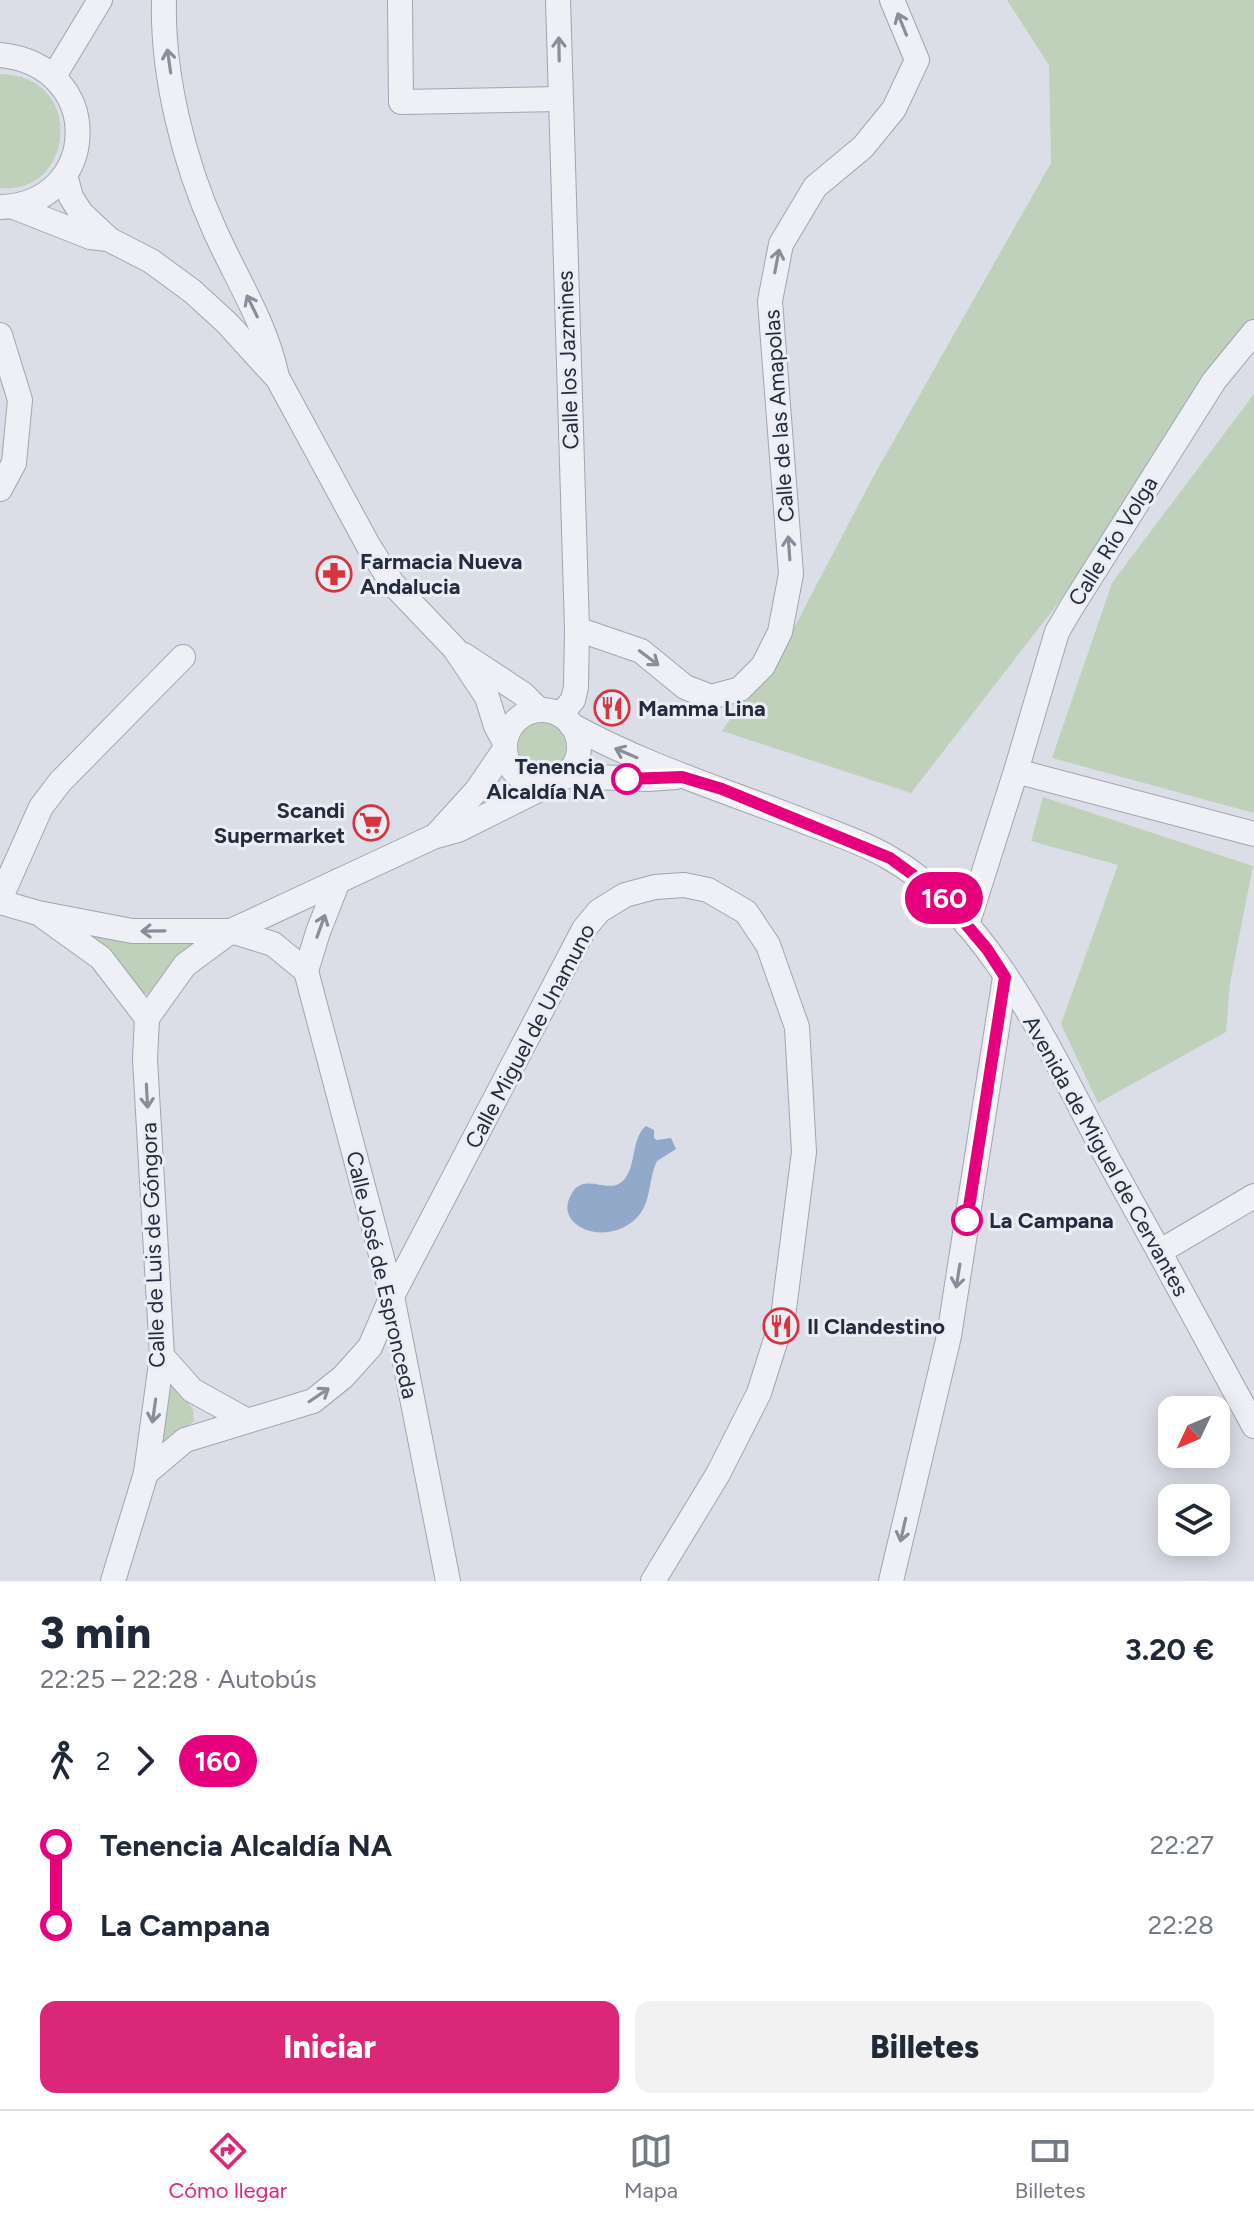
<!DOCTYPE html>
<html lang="es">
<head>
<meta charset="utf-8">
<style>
  body { margin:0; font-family:Figtree,sans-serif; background:#f2f2f3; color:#1f2937; height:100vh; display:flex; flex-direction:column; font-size:30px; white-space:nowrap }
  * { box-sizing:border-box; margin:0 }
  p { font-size:26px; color:#747a83 }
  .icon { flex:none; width:44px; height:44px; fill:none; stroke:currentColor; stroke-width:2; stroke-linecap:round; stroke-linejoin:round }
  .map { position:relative; height:1581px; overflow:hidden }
  .sheet { display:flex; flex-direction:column; background:#fff; flex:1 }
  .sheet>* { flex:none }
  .badge { padding:0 16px; border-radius:26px; font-size:28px; line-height:52px }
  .needle { width:52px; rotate:226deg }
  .tools { position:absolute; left:1158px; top:1396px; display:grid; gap:16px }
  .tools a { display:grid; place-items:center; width:72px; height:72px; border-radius:16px; background:#fff; box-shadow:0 4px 20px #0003; font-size:40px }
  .map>.badge { position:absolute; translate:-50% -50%; box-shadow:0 0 0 4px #fff }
  .legs { display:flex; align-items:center; gap:12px; height:88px; padding:0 40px; font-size:26px }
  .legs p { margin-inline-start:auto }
  .headline { display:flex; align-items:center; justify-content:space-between; height:136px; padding:0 40px }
  h1 { font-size:44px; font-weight:800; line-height:60px }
  .action { display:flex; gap:16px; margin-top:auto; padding:16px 40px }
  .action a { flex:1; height:92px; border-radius:16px; background:#db2777; color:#fff; font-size:32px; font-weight:800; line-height:92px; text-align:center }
  .action a+a { background:#f2f2f3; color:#1f2937 }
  ul { padding:0 40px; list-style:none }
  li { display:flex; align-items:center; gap:28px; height:80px; font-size:30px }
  li i { display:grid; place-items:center; width:12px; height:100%; margin:0 10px; background:currentColor }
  li i::after { content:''; width:20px; height:20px; margin:-10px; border:6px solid; border-radius:50%; background:#fff }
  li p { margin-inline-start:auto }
  li:first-child i { background:linear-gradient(#0000 50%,currentColor 0) }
  li:last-child i { background:linear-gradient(currentColor 50%,#0000 0) }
  .dock { display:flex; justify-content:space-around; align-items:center; height:112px; border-top:2px solid #e0e1e3; background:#fff; font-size:22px; color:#747a83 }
  .dock a { display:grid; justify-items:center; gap:4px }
  .dock .current { color:#db2777 }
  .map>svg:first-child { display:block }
</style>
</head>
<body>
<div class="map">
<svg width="1254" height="1581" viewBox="0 0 1254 1581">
  <rect width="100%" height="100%" fill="#dbdee7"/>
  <!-- green -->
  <g fill="#bfd1bb">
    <path d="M1007 0H1254V319L1056 606 911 793 722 731 795 626 872 479 1051 163 1049 65Z"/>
    <path d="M0 74C87 75 74 196 0 188Z"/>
    <path d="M1254 394V813L1052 758 1112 583Z"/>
    <circle cx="542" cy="747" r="24"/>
    <path d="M1043 797 1253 866 1230 983 1226 1032 1098 1103 1061 1024 1118 865 1031 841Z"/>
    <path d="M87 934 144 944 203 941 150 994H143Z"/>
    <path d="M172 1382 193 1409 194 1421 159 1449Z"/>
  </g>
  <!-- water -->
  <path fill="#92a9ca" d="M646 1126 654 1130V1138L657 1140 671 1138 676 1149 657 1161C649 1177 651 1200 640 1214 612 1250 550 1228 572 1193 586 1170 612 1199 626 1177 636 1162 632 1137 646 1126Z"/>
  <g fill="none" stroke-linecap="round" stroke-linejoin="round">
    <defs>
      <g id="minor">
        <path d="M164 0C162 75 184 163 215 231 237 280 266 324 277 377"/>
        <path d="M400 0 401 102 559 99"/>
        <path d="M558 0 577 629 576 687 573 700 560 715"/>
        <path d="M0 55C107 66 100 205 0 207"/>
        <path d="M54 76 100 0"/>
        <path d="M65 175 71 197 81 213 110 240 151 261 192 291 227 323 278 379 368 545 392 583 455 649 487 697 496 726 505 743"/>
        <path d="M14 207 90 237 108 239"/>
        <path d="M0 335 20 400 14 463 0 489"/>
        <path d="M577 629 641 651 685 687 711 697 740 689 763 666 780 632 791 574 770 301 781 244 815 187 863 147 894 109 917 60 892 0"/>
        <path d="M464 655 523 694 539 710"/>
        <circle cx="542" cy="747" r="37"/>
        <path d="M571 725C647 767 730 792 811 824 837 834 864 843 888 857 992 915 1054 1060 1109 1161 1158 1249 1206 1337 1254 1426"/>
        <path d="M1016 771 1057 632 1071 608 1214 381 1254 332"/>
        <path d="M565 776 648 779 676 777"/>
        <path d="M438 833 477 790 505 749"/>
        <path d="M0 899 41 807 60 782 183 657"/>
        <path d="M0 902 38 913 132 931H231L273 944 306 971"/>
        <path d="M44 917 101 958 147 1018"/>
        <path d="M967 925 1016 771 1254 834"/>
        <path d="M306 971 392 1296 448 1581"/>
        <path d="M306 971 318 932 338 881"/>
        <path d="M147 1018 185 965 231 931 433 837 458 830 552 783"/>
        <path d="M1159 1252 1254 1196"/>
        <path d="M162 1356 192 1390 246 1420"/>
        <path d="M146 1473 185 1440 313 1401 343 1377 370 1347 392 1296 584 929 599 911 625 895 655 887 684 885 708 890 746 912 768 945 797 1027 804 1152 783 1317 759 1393 718 1474 653 1581"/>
        <path d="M113 1581 146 1473 162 1356 145 1059 147 1018"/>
        <path d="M891 1581 949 1336 1005 977"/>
      </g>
    </defs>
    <!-- minor casing -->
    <use href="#minor" stroke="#a0a5b1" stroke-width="26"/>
    <!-- minor -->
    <use href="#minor" stroke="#eef0f5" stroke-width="24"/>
  </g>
  <!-- one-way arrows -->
  <defs><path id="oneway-shaft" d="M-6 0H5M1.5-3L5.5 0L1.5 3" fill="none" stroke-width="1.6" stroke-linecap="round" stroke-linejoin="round" transform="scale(2)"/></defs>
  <g stroke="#898e9a">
    <use href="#oneway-shaft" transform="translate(902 24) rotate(-112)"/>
    <use href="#oneway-shaft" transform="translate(559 49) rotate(-91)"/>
    <use href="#oneway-shaft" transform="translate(169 61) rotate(-98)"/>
    <use href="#oneway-shaft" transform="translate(777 261) rotate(-79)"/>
    <use href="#oneway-shaft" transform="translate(252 306) rotate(-116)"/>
    <use href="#oneway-shaft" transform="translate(789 548) rotate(-94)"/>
    <use href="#oneway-shaft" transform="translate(649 658) rotate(37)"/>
    <use href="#oneway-shaft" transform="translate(626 753) rotate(-157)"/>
    <use href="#oneway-shaft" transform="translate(321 926) rotate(-70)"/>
    <use href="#oneway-shaft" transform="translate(153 931) rotate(179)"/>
    <use href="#oneway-shaft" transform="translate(147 1096) rotate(87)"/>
    <use href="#oneway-shaft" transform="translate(958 1276) rotate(99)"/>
    <use href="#oneway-shaft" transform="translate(319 1395) rotate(-34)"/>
    <use href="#oneway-shaft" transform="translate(154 1411) rotate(98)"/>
    <use href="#oneway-shaft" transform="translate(903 1530) rotate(103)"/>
  </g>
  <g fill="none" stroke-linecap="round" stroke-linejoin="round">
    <defs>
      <path id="line-1" d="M627 779 682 777 722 789 890 858 942 896 987 949 1005 977 967 1220"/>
    </defs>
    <!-- line-1 casing -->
    <use href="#line-1" stroke="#fff" stroke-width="18"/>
    <!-- line-1 -->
    <use href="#line-1" stroke="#e6007e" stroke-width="12"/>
  </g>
  <!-- icons -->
  <defs>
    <symbol id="pharmacy-ring" viewBox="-11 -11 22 22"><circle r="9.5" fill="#eaeef4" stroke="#d7343f" stroke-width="1.5"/><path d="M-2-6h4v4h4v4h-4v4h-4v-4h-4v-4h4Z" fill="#d7343f"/></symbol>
    <symbol id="restaurant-ring" viewBox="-11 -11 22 22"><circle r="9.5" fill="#eaeef4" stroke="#d7343f" stroke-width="1.5"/><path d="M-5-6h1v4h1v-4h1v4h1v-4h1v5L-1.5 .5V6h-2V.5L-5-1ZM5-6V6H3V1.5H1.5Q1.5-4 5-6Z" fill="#d7343f"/></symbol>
    <symbol id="supermarket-ring" viewBox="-11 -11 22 22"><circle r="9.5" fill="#eaeef4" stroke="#d7343f" stroke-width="1.5"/><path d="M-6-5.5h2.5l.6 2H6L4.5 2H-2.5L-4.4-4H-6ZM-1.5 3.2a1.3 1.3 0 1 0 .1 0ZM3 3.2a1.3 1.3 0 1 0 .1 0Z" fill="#d7343f"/></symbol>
  </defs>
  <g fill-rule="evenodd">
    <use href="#pharmacy-ring" x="314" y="554" width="40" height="40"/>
    <use href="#restaurant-ring" x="592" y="688" width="40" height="40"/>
    <use href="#supermarket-ring" x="351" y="803" width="40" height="40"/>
    <use href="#restaurant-ring" x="761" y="1306" width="40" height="40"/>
  </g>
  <!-- markers -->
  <g fill="#fff" stroke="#e6007e" stroke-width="4">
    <circle cx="627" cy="779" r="14"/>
    <circle cx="967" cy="1220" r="14"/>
  </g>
  <g text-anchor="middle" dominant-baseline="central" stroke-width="6" stroke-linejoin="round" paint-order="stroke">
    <!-- street labels -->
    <g font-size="22" fill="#242b3e" stroke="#eaeef4">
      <text transform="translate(568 360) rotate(-92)">Calle los Jazmines</text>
      <text transform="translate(779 416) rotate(-94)">Calle de las Amapolas</text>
      <text transform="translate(1113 541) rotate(-58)">Calle Río Volga</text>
      <text transform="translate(530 1036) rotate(-62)">Calle Miguel de Unamuno</text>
      <text transform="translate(1106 1156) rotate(61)">Avenida de Miguel de Cervantes</text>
      <text transform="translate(153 1245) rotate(-92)">Calle de Luis de Góngora</text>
      <text transform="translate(382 1275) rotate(77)">Calle José de Espronceda</text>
    </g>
    <!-- poi labels -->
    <g font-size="22" font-weight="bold" fill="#242b3e" stroke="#eaeef4" text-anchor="start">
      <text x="360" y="561">Farmacia Nueva<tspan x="360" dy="25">Andalucia</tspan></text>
      <text x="638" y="708">Mamma Lina</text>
      <text x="345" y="810" text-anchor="end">Scandi<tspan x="345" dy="25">Supermarket</tspan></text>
      <text x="807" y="1326">Il Clandestino</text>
    </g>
    <!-- stop labels -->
    <g font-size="22" font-weight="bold" fill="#242b3e" stroke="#eaeef4" text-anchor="end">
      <text x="605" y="766">Tenencia<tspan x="605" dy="25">Alcaldía NA</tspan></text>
      <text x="989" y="1220" text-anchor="start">La Campana</text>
    </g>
  </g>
</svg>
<div class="tools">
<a><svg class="needle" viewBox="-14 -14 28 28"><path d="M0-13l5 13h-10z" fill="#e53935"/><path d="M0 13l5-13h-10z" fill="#747a83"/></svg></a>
<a><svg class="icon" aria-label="layers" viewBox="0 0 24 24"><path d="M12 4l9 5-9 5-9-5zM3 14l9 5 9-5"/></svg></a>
</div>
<b class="badge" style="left:944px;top:898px;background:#e6007e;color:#fff">160</b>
</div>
<section class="sheet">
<div class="headline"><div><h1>3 min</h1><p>22:25 – 22:28 · Autobús</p></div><b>3.20 €</b></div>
<div class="legs"><svg class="icon" aria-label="walk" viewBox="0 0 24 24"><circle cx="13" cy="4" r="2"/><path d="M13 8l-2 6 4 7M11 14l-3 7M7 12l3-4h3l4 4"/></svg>2<svg class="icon" aria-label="forward" viewBox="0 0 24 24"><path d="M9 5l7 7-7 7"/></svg><b class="badge" style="background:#e6007e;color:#fff">160</b></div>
<ul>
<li><i style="color:#e6007e"></i><b>Tenencia Alcaldía NA</b><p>22:27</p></li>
<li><i style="color:#e6007e"></i><b>La Campana</b><p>22:28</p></li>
</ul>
<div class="action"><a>Iniciar</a><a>Billetes</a></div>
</section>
<nav class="dock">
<a class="current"><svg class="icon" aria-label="directions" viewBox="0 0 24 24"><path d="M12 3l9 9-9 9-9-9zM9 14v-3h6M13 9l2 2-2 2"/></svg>Cómo llegar</a>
<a><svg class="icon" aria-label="map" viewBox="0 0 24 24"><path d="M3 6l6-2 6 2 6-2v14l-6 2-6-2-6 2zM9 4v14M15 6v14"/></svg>Mapa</a>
<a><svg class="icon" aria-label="tickets" viewBox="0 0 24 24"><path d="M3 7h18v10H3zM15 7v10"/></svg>Billetes</a>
</nav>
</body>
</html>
